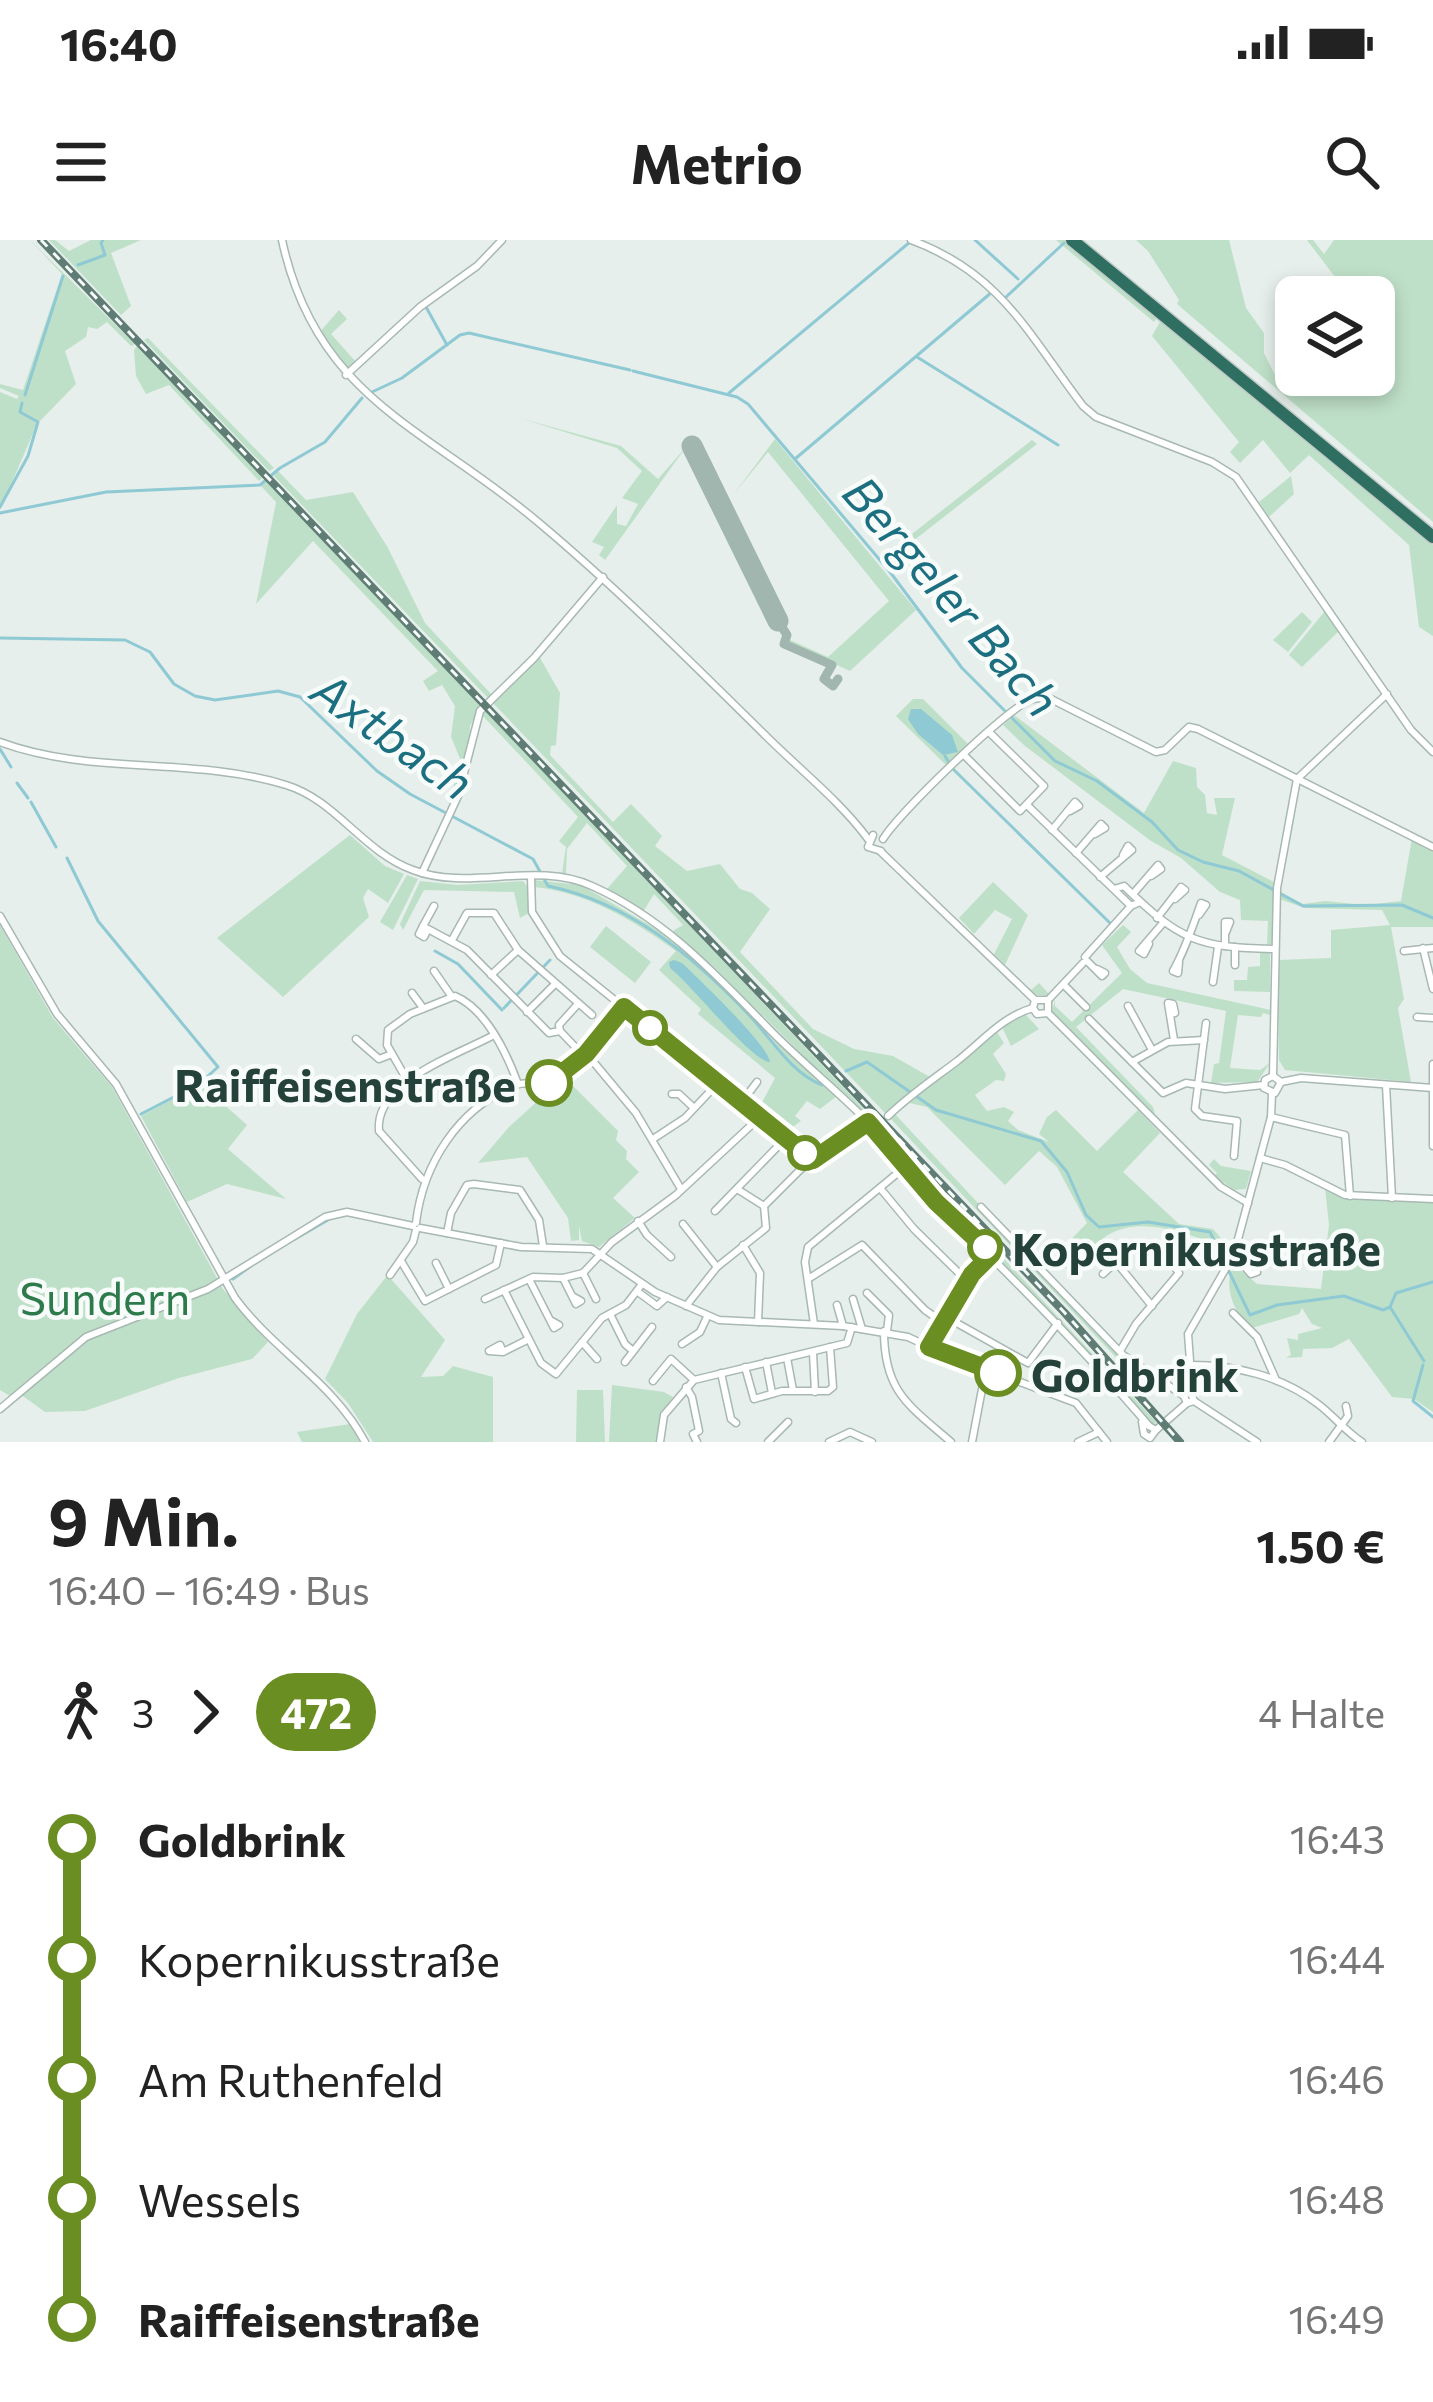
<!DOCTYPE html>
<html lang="de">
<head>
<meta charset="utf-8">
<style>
  body { margin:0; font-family:Commissioner,sans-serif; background:#f6f6f6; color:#222; height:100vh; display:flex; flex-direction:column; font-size:45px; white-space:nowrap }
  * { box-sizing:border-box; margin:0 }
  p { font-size:39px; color:#767676 }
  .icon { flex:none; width:66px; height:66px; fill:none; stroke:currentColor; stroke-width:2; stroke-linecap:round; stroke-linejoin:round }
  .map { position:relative; height:1202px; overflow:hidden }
  .side { display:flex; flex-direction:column; background:#fff; flex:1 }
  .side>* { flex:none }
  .badge { padding:0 24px; border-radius:39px; font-size:42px; line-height:78px }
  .fabs { position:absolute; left:1275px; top:36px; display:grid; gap:24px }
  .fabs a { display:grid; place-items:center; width:120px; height:120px; border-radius:18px; background:#fff; box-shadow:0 6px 18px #0003; font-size:60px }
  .map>.badge { position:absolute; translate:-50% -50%; box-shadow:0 0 0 6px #fff }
  .legs { display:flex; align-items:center; gap:18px; height:132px; padding:0 48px; font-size:39px }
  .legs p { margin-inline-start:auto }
  .head { display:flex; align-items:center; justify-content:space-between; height:204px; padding:0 48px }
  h1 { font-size:66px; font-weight:700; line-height:90px }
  ul { padding:0 48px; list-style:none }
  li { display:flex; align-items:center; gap:42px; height:120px; font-size:45px }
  li i { display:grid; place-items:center; width:18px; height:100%; margin:0 15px; background:currentColor }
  li i::after { content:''; width:30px; height:30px; margin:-15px; border:9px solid; border-radius:50%; background:#fff }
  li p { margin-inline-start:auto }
  li:first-child i { background:linear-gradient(#0000 50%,currentColor 0) }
  li:last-child i { background:linear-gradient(currentColor 50%,#0000 0) }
  .status { display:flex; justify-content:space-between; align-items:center; height:84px; padding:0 60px; background:#fff; direction:ltr }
  .status svg { height:33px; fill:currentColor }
  header { display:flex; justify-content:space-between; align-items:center; height:156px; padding:0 48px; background:#fff; font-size:54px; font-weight:700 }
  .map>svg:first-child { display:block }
</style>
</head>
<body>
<div class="status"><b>16:40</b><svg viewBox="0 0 49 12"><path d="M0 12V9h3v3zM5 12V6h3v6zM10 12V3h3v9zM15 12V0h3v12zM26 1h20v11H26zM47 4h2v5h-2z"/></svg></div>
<header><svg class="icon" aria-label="menu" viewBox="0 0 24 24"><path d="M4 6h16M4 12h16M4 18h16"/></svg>Metrio<svg class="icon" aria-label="search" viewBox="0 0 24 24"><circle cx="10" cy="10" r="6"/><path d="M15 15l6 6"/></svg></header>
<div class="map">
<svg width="1433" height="1202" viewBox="0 0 1433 1202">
  <rect width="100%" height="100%" fill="#e6efeb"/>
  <!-- green -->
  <g fill="#bfe0c8">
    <path d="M30 0 135 104 131 106 107 82 97 89 88 87 86 97 65 111 76 144 37 184 0 270V152L17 159 19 156 0 148V144L23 150 62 34Z"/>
    <path d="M49 0H55L69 11 91 0H141L111 13 131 66 121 75Z"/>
    <path d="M1056 0H1064L1157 77 1154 82Z"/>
    <path d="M1136 0H1229L1246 68 1264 93V113L1278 141 1296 130V135H1374V57H1343L1335 37 1307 0H1313L1324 14 1334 0H1433V282L1177 64 1179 60 1148 11Z"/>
    <path d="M339 70 347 79 331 94 356 122 348 130 319 93Z"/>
    <path d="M1161 80 1433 305V396L1419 387 1409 305 1309 215 1290 233 1263 200 1240 223 1230 212 1239 202 1152 96Z"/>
    <path d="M148 98 274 228 269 231 144 100Z"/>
    <path d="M137 106 263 237 259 241 169 145 146 154 136 136 134 110Z"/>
    <path d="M519 178 621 206 658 239 686 207 605 320 599 315 604 307 592 302 617 265V284L626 286 638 264 622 258 642 231 617 208Z"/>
    <path d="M775 199 916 370 850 431 786 402 788 399 828 417 889 361 768 212 733 255Z"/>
    <path d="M1032 200 1037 204 885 323 880 319Z"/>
    <path d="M278 231 306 260 353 252 388 308 425 383 492 455 488 458 274 236Z"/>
    <path d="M1291 236 1294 254 1269 277 1259 262Z"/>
    <path d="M266 241 481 466 470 486 469 513 455 556 452 551 461 521 451 497 455 466 442 445 429 451 423 441 438 431 313 301 256 364 276 262 261 246Z"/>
    <path d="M1325 371 1341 389 1302 427 1289 415Z"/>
    <path d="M1302 372 1312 382 1288 412 1273 400Z"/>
    <path d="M539 416 560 453 556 505 551 506 550 515 613 582 631 564 662 596 655 606 687 631 720 624 740 649 752 653 770 669 740 712 813 789 854 809 893 816 930 837 887 875 492 462Z"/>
    <path d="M913 459H923L971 507 948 527 896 476Z"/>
    <path d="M485 470 877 883 874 886 714 727 671 692 683 685 654 654 643 672 607 649 627 626 587 583 567 609 566 634 562 633 566 607 559 601 578 577 481 474Z"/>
    <path d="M1014 475 1144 573 1173 521 1196 528 1197 547 1205 555 1207 573 1217 575 1214 558H1235L1222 615 1276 643 1274 703 1267 705 1268 681 1241 680 1240 660 1220 652 1181 618 1151 601 1025 506 1003 485Z"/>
    <path d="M350 595 385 626 404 634 388 663 368 649 363 658 369 677 283 757 217 698Z"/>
    <path d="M1412 598 1433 608V687H1391L1404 759 1398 768 1411 842 1285 830 1279 820 1278 720 1331 718V690L1390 685 1382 670 1305 668 1279 659V651L1303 664 1325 661 1366 665 1401 661Z"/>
    <path d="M407 635 418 639 393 690 380 682Z"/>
    <path d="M533 640 581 645 658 690 709 732 772 799 837 856 820 869 807 861 795 876 801 881 784 893 757 872 775 838 698 774 701 769 659 730 676 711C635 681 584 651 533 647Z"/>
    <path d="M420 641 458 645 523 641 527 646 529 673 520 678 514 652 424 650 403 690 400 684Z"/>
    <path d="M993 642 1028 675 1005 725 1031 750 1039 743 1050 755H1034L994 714 1012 679 995 670 974 694 959 678Z"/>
    <path d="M0 685 53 778 112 847 223 1049 268 1102 252 1119 179 1138 85 1171 45 1172 16 1151 10 1156 0 1150Z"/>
    <path d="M1123 685 1131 692 1117 707 1130 729 1147 743 1271 770 1270 775 1263 773 1261 777 1238 775 1230 828 1260 830 1270 823 1257 842 1211 843 1214 824 1219 823 1226 771 1123 749 1076 787 1153 867 1156 878 1052 773 1055 759V766L1072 782 1122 733 1102 705Z"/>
    <path d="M606 686 651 722 635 743 590 707Z"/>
    <path d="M1260 711 1270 712V752L1234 751V740H1247L1248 727 1260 726Z"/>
    <path d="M1025 774 1039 789 1011 806 1002 787Z"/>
    <path d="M997 792 1004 803 993 814 1006 834 1004 841 996 840 975 855 987 871 1004 867 1014 872 1008 881 1018 890 1049 902 1039 894 1047 877 1056 870 1097 911 1138 870 1160 893 1123 932 1179 984 1213 989 1231 1010 1225 1026 1213 1003C1181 992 1140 976 1108 995 1095 1003 1083 1019 1072 1030L1048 1023 1087 983 1057 927 1039 911 1005 945 927 867 905 862 956 827Z"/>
    <path d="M564 837 618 891 616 900 627 911 626 919 639 932 613 958 635 978 599 1007 582 1001 579 986V1000L571 1001 568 978 527 917 478 923 509 887Z"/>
    <path d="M201 844 247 885 228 909 286 959 227 944 187 962 141 876Z"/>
    <path d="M894 873 1127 1123 1124 1126 889 877Z"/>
    <path d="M881 887 1157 1183 1150 1184 877 891Z"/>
    <path d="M1214 919 1221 926 1251 931 1246 949 1234 950 1214 936 1217 933 1209 925Z"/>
    <path d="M1325 948 1345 958 1433 961V1172L1414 1159 1392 1157 1349 1099 1332 1108 1303 1109 1302 1117 1286 1118 1291 1115 1287 1098 1298 1100V1094L1322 1088 1312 1084 1302 1068 1299 1074 1252 1088C1234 1073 1222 1047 1234 1024L1257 1044 1321 1049 1329 985Z"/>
    <path d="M386 1037 391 1039 445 1100 421 1137 443 1136 453 1126 493 1137V1202H373L348 1163 325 1139 357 1074Z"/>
    <path d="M612 1145 664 1152 673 1157 662 1175 658 1202H609Z"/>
    <path d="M577 1150H603L605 1202H576Z"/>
    <path d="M350 1184 360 1202H302L297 1192Z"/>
  </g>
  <!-- water -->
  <g fill="#8ec9d4">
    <path d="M911 469H921L952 495 958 512 943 515 918 494 908 479Z"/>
    <path d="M674 720 682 723C700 740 768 805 770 822 751 821 693 746 670 728L669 722Z"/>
  </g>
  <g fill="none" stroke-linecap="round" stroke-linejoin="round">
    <!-- stream -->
    <g stroke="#8ec9d4" stroke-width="3">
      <path d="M975 0 1018 39"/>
      <path d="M78 25 105 15 101 3 103 0"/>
      <path d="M1006 57 1064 3"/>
      <path d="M426 67 447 105"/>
      <path d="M917 117 1058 205"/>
      <path d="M633 131 737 157 748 164 890 332 962 428 1055 521 1097 541 1152 582 1178 610 1203 622 1239 631 1303 666 1402 665 1433 678"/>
      <path d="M372 152 402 138 460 95 469 93 630 130"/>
      <path d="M729 153 910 2"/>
      <path d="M25 155 63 36"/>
      <path d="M795 219 992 52"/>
      <path d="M0 267 28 216 38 182 20 172 22 163"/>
      <path d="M0 273 106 252 260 245 280 228 325 202 362 158"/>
      <path d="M0 398 125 400 150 412 174 444 195 456 215 460 278 451 300 457 377 531 410 554 533 619 548 646C630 663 693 716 749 775 771 798 791 833 822 845"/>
      <path d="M0 509 11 527"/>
      <path d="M945 516 952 528 1110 683"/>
      <path d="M17 543 28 558"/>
      <path d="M31 562 56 607"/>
      <path d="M67 618 98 681 218 827 199 844 141 874"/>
      <path d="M435 711 458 724 502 770"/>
      <path d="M504 768 550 720"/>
      <path d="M846 831 867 822 936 870 1041 901 1067 932 1086 975 1099 987 1148 982 1210 992 1250 1075 1277 1065 1344 1056 1383 1070 1390 1067 1396 1053 1433 1042"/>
      <path d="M295 999 328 980"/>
      <path d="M233 1039 251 1026"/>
      <path d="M1390 1067 1424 1121"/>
      <path d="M1423 1125 1413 1161 1433 1177"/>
    </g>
    <!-- taxiway -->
    <path stroke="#a2b6b0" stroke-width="9" d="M778 381 787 395 784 404 832 425 824 439 833 446 838 439"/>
    <!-- runway -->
    <path stroke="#a2b6b0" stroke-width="21" d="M692 206 778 381"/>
    <!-- minor-tunnel -->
    <path stroke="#bfccc8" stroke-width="6" stroke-dasharray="6 3" stroke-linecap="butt" d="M879 885 888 876"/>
    <defs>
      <g id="minor">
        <path d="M282 0C316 159 427 188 538 282 618 349 691 422 765 495 799 529 840 561 868 599"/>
        <path d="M911 0C1001 33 1029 95 1083 166L1096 177 1212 222 1236 237 1411 490 1433 512"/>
        <path d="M346 135 420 67 477 26 502 0"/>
        <path d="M0 502C91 536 193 516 286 545 336 560 363 612 413 630 470 652 535 620 592 646 666 679 718 737 773 793 803 823 836 850 866 880 891 906 911 937 937 963 1010 1036 1082 1107 1149 1186"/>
        <path d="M964 515 1020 571 1044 546 990 493"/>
        <path d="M1027 565 1131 666"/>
        <path d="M1052 590 1075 562 1079 566 1070 571"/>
        <path d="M873 595 868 607 881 611"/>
        <path d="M883 599C900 572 1002 473 1030 460 1037 457 1042 458 1049 458L1156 512 1165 510 1189 487 1198 489 1433 607"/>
        <path d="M880 611 1035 760H1048V773L1037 774 1033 768 1035 760"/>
        <path d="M1076 613 1101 584 1105 588 1095 594"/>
        <path d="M422 633 458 556 480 471 534 418 603 337"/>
        <path d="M531 636 532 672 560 716 813 920"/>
        <path d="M1100 637 1132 610 1128 606 1123 615"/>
        <path d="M1114 649 1124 646C1179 700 1198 708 1275 709"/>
        <path d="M1133 654 1158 625 1161 629 1151 636"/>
        <path d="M0 676 57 774 116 844 235 1058C274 1111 334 1143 365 1202"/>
        <path d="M1157 678 1181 647 1185 650 1175 659"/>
        <path d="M423 686 434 666"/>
        <path d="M428 689 423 686 419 694 424 697 428 689 467 710 549 793 560 791 582 814"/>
        <path d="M452 700 467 673H494L518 710 592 775"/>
        <path d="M1149 704 1144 714 1139 711 1163 683"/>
        <path d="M1225 706V682H1230L1226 692"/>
        <path d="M1423 708 1433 749"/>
        <path d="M1404 711 1433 708"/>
        <path d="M1085 717 1131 666 1140 662"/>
        <path d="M1087 721 1102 736 1105 733 1097 729"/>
        <path d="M1179 722 1178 733 1173 731C1185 710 1193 686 1201 663L1206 665 1199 675"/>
        <path d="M1235 725V707"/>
        <path d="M434 731 452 757"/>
        <path d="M491 735 518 710"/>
        <path d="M1213 742 1218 707"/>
        <path d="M1064 745 1086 767"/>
        <path d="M412 753 423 768"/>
        <path d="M1049 759 1083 723"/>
        <path d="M1128 766 1151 808"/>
        <path d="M527 772 554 745"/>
        <path d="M1048 773 1221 947 1248 963"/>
        <path d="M1170 774 1175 773 1173 764 1168 763 1174 800"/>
        <path d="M1417 777 1433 778"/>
        <path d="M1089 779 1163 853 1186 843 1225 849 1264 845"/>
        <path d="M1206 783 1195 869 1202 876 1237 881 1234 916"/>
        <path d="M560 791 559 785 577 765"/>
        <path d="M356 799 379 819 392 814"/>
        <path d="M586 813 636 873 681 949"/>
        <path d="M1132 822 1168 802 1204 800"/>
        <path d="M1433 824V906"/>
        <path d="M1273 836 1277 648 1297 539 1387 454"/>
        <path d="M407 840 387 805 388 790 410 774 455 756C486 769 507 814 518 844"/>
        <path d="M1281 842 1275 853 1264 848 1265 840 1273 836 1281 842 1301 838 1433 848"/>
        <path d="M1386 845 1392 958"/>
        <path d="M672 854H679L694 868"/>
        <path d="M742 862 757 842"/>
        <path d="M888 876C910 855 932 840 956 822 981 803 1001 777 1033 768"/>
        <path d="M1271 877 1345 895 1350 956"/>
        <path d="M653 899 685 878 718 843"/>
        <path d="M1260 918 1285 925 1345 955 1433 959"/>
        <path d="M422 939 379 891C374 841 460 814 494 795"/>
        <path d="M880 948 914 989 967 1041"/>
        <path d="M764 966 801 929 868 882"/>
        <path d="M981 967 1123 1115 1184 1156"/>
        <path d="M715 971 786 898"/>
        <path d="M638 981 647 995 671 1017"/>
        <path d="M416 983C423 924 458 868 516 845 528 840 542 847 553 842 570 836 610 783 624 767"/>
        <path d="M683 984 717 1027"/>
        <path d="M420 988 521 1007 592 1009 655 1052 719 1080 843 1086 908 1097 940 1112 1076 1163 1107 1202"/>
        <path d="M447 993 451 973 467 945 474 944 520 950 539 980 543 1006"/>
        <path d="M743 1005 760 1033 758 1082"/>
        <path d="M1232 1020 1255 1024 1257 1032 1251 1034 1241 1022"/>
        <path d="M401 1021 425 1061 496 1025 501 1003"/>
        <path d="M1116 1022 1152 1066"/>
        <path d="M436 1023 449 1049"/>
        <path d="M583 1033 596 1059"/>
        <path d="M1103 1034 1135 1004 1167 1017 1179 1033 1136 1084 1120 1111"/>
        <path d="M390 1035 413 1002 416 990"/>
        <path d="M563 1038 576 1064 581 1061 572 1056"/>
        <path d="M529 1039 554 1088 559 1085 550 1080"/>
        <path d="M808 1039 862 1005 925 1070 942 1082"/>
        <path d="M504 1050 541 1123 556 1134 602 1078 626 1065 642 1044"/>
        <path d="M638 1052 657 1066 667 1057"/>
        <path d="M867 1053 889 1075 887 1091"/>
        <path d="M485 1059 533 1037 563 1038 583 1033 612 1002 676 955 759 878"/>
        <path d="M853 1059 862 1089"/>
        <path d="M837 1065 843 1086"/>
        <path d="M686 1066 717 1027 766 988 764 966 737 949"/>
        <path d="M1233 1073 1257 1097 1276 1140"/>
        <path d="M610 1074 625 1104 633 1111"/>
        <path d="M946 1077 1028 1123 1058 1083"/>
        <path d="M814 1084 805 1022 808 1007 905 927"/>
        <path d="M884 1091C884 1151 908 1165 951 1202"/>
        <path d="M582 1102 597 1119"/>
        <path d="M682 1104 700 1092 707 1077"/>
        <path d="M929 1107 972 1034 992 1014"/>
        <path d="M503 1112 500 1105 489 1111 503 1112 527 1100"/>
        <path d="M813 1113 815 1152"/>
        <path d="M787 1118 793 1150"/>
        <path d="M625 1122 652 1087"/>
        <path d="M766 1122 772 1153"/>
        <path d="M1191 1125C1235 1125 1282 1136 1318 1164 1334 1176 1345 1191 1362 1202"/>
        <path d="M745 1127 754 1159 782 1151H828L833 1147 830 1107"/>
        <path d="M721 1133 731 1179 736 1183"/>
        <path d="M653 1141 671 1119 694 1140"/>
        <path d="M686 1147 692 1157 699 1191 693 1194 697 1202"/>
        <path d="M1191 1153 1194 1161 1187 1163 1184 1156 1192 1148 1188 1094 1234 1014 1271 877 1272 853"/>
        <path d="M1194 1161 1257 1202"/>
        <path d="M0 1169 86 1097 208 1049 325 977 347 972 413 986"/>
        <path d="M1142 1182 1144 1194 1150 1198 1156 1190 1149 1186"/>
        <path d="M1156 1190 1187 1163"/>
        <path d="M660 1202 664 1175 694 1140 847 1103 852 1087"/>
        <path d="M768 1202 788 1182"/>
        <path d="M829 1202 850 1192 872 1202"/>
        <path d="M972 1202 986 1128"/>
        <path d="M1078 1202 1099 1192"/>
        <path d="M1329 1202 1348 1176 1346 1166"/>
      </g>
      <path id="highway" d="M1072 0 1433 297"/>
    </defs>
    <!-- minor casing -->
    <use href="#minor" stroke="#a8b8b2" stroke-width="9"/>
    <!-- highway casing -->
    <use href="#highway" stroke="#c2cac8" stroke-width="15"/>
    <!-- minor -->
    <use href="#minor" stroke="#fff" stroke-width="6"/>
    <!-- highway -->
    <use href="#highway" stroke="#2f6f62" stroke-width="12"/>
    <defs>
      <path id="rail" d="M41 0 1064 1072 1180 1202"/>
    </defs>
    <!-- rail casing -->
    <use href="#rail" stroke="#5f7d75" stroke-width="8"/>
    <!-- rail -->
    <use href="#rail" stroke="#f7fbf9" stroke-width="3" stroke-dasharray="9" stroke-linecap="butt"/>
  </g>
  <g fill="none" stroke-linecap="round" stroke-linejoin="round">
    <defs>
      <path id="line-1" d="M549 843 586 814 624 767 813 920 868 882 936 962 992 1014 972 1034 929 1107 998 1133"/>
    </defs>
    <!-- line-1 casing -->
    <use href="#line-1" stroke="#fff" stroke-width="27"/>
    <!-- line-1 -->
    <use href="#line-1" stroke="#6b8e23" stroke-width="18"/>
  </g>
  <!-- markers -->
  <g fill="#fff" stroke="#6b8e23" stroke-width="6">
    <circle cx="650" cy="788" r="15"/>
    <circle cx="549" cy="843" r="21"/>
    <circle cx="805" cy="913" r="15"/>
    <circle cx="985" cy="1007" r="15"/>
    <circle cx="998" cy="1133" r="21"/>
  </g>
  <g text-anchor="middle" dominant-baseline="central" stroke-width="9" stroke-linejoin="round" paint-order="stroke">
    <!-- stop labels -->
    <g font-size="45" font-weight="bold" fill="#24423a" stroke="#f7fbf9" text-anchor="start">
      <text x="516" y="843" text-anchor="end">Raiffeisenstraße</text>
      <text x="1012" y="1007">Kopernikusstraße</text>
      <text x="1031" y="1133">Goldbrink</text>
    </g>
    <!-- park labels -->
    <g font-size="45" fill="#2d7a4b" stroke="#f7fbf9">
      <text x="105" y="1056">Sundern</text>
    </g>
    <!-- water labels -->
    <g font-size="48" font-style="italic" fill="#1c6f80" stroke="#f7fbf9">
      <text transform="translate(953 355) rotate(49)">Bergeler Bach</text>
      <text transform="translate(394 494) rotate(35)">Axtbach</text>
    </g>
  </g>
</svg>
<div class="fabs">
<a><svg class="icon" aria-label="layers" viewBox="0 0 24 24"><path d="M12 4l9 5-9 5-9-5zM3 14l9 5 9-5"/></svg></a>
</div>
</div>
<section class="side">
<div class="head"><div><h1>9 Min.</h1><p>16:40 – 16:49 · Bus</p></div><b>1.50 €</b></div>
<div class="legs"><svg class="icon" aria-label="walk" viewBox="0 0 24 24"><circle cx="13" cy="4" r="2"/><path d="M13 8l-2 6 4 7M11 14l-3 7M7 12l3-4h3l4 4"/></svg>3<svg class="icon" aria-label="forward" viewBox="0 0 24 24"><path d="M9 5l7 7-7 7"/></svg><b class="badge" style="background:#6b8e23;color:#fff">472</b><p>4 Halte</p></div>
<ul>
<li><i style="color:#6b8e23"></i><b>Goldbrink</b><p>16:43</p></li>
<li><i style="color:#6b8e23"></i><span>Kopernikusstraße</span><p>16:44</p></li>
<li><i style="color:#6b8e23"></i><span>Am Ruthenfeld</span><p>16:46</p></li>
<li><i style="color:#6b8e23"></i><span>Wessels</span><p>16:48</p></li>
<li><i style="color:#6b8e23"></i><b>Raiffeisenstraße</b><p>16:49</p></li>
</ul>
</section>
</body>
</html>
